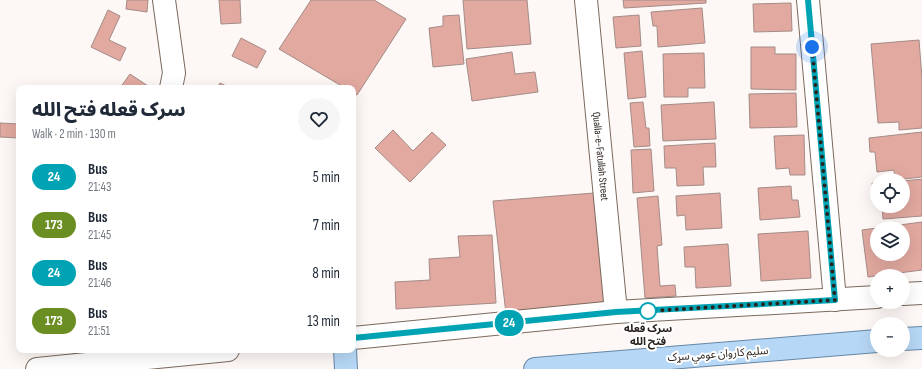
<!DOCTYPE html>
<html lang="en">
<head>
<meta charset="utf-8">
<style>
  body { margin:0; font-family:"Sofia Sans Condensed","Noto Sans Arabic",sans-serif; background:#f6f6f7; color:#1f2937; height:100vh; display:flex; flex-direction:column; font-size:15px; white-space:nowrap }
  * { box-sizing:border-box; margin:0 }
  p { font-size:13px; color:#747a83 }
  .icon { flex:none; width:22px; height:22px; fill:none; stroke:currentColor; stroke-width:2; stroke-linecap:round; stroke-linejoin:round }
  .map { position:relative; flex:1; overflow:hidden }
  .details { position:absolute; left:16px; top:85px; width:340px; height:268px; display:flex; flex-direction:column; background:#fff; border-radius:8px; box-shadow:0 4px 16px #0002 }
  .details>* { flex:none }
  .badge { padding:0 8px; border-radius:13px; font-size:14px; line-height:26px }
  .tools { position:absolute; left:870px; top:173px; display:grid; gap:8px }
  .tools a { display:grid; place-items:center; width:40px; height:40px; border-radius:50%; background:#fff; box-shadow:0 4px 16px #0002; font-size:20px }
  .you { position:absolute; width:20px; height:20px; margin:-10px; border:3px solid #fff; border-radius:50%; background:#1a73e8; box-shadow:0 0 0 6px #1a73e833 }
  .map>.badge { position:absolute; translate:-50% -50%; box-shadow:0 0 0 2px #fff }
  .round { display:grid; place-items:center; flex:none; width:42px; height:42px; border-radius:21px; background:#f6f6f7 }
  .headline { display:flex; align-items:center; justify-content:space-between; height:68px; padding:0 16px }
  h1 { font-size:19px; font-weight:800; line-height:30px }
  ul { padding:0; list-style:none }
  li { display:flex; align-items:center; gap:12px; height:48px; padding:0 16px }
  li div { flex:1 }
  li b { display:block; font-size:15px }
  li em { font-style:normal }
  li .badge { min-width:44px; font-weight:700; text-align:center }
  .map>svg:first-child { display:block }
</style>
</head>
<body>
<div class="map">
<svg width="922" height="369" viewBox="0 0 922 369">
  <rect width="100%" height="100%" fill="#fdf8f5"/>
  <!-- building -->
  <g fill="#e1a9a0" stroke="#a48b87" fill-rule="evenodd">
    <path d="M127 0H148L147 12 126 9Z"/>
    <path d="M219 0H240L241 23 221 24Z"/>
    <path d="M311 0H374L406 19 357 95 353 93V88H345L279 49Z"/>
    <path d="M463 0H527L531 44 467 49Z"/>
    <path d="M623 0H706V3L624 8Z"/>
    <path d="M791 3 792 31 754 32 753 4Z"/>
    <path d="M702 8 705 43 658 47 657 26H653L651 12Z"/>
    <path d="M108 10 120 16 109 40 126 48 120 61 91 47Z"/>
    <path d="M459 15 464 64 433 67 429 28 443 26V16Z"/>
    <path d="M639 15 641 46 616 48 613 17Z"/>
    <path d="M241 38 266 51 257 68 232 56Z"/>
    <path d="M919 40 922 78V128L899 130V122L878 123 871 44Z"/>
    <path d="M751 47H775V54H796V90L751 89Z"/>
    <path d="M642 51 646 97 628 99 624 53Z"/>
    <path d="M512 52 515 74 535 72 538 92 472 101 466 59Z"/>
    <path d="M704 53 705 88H688V97H664L663 54Z"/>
    <path d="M130 74 151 88H120Z"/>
    <path d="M220 83 230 88H217Z"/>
    <path d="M796 93 797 127 750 128 749 94Z"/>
    <path d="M643 102 646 128H649L650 146 634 147 630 103Z"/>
    <path d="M714 102 716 139 663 141 661 105Z"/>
    <path d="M0 123 19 124V138L0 137Z"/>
    <path d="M393 130 413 151 432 132 446 145 410 182 375 148Z"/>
    <path d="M922 132V177L895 180 894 170 877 172 875 152H870L869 138Z"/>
    <path d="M804 135 805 175H790L789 168 776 169 774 136Z"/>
    <path d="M715 143 716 167H703L704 185 677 186 676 168H665L664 146Z"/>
    <path d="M651 149 654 191 633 193 631 150Z"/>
    <path d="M922 179V216L883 219 882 206H903V181Z"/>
    <path d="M872 183H877V200H874Z"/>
    <path d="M791 186 792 200H798L800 217 760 220 758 188Z"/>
    <path d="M594 193 607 308 506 314 493 201Z"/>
    <path d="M720 193 722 228 686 230 685 215 677 216 676 196Z"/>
    <path d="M658 196 662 245 657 246 660 286 675 285 676 296 645 298 637 198Z"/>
    <path d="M922 222V270L868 277 862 230ZM877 228H903V254H877Z"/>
    <path d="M808 231 811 278 761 281 758 234Z"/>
    <path d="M492 235 496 303 396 309 395 282 430 280 429 259 460 257 458 236Z"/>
    <path d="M728 244 731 286 696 288 695 267H685L684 247Z"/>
    <path d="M60 350H92L90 357Z"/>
  </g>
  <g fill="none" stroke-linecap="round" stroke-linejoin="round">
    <defs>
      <g id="minor">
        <path d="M164 0 174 73 171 88"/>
        <path id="s1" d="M586 0 616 312"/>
        <path d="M808 0 835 300"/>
        <path d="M903 294 922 293"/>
        <path d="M353 338 616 312 877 297"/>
        <path d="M37 369 228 350"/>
      </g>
      <g id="major">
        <path d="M903 339 922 338"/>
        <path d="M345 350 346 369"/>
        <path d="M535 369 877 341"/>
      </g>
    </defs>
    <!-- minor casing -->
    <use href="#minor" stroke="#7c695d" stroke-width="24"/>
    <!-- major casing -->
    <use href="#major" stroke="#6587a6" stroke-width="24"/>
    <!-- minor -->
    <use href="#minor" stroke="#fff" stroke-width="22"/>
    <!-- major -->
    <use href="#major" stroke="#b6d7f5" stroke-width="22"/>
  </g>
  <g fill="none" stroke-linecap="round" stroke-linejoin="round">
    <defs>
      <path id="line" d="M353 338 616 312 835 300 808 0"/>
    </defs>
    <!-- line casing -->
    <use href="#line" stroke="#fff" stroke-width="9"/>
    <!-- line -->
    <use href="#line" stroke="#00a3b4" stroke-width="6"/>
    <!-- walk -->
    <path stroke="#2a221d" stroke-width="4" stroke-dasharray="0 7.2" d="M648 311 835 300 812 47"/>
  </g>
  <!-- markers -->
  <circle fill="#fff" stroke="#00a3b4" stroke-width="2" cx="648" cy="311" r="8"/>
  <g text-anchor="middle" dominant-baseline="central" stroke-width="4" stroke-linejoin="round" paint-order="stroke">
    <!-- street labels -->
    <g font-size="11" fill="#2a221d" stroke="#fff">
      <text stroke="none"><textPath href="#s1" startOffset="157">Qualla-e-Fatullah Street</textPath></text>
      <text transform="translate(718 354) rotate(-4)">سلیم کاروان عومي سړک</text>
    </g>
    <!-- stop labels -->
    <g font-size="11" font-weight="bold" fill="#2a221d" stroke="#fff">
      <text x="648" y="328">سرک قعله<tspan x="648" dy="13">فتح الله</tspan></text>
    </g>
  </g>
</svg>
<div class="tools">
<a><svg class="icon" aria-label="locate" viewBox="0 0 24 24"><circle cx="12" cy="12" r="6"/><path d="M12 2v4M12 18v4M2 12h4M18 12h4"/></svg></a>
<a><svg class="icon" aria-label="layers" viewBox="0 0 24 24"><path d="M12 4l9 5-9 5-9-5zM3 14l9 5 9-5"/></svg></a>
<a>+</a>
<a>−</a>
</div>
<div class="you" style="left:812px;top:47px"></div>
<b class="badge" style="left:509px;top:323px;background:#00a3b4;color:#fff">24</b>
<section class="details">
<div class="headline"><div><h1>سرک قعله فتح الله</h1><p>Walk · 2 min · 130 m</p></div><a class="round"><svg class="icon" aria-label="heart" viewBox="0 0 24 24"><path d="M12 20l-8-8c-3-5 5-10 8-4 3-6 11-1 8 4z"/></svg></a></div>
<ul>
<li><span class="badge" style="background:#00a3b4;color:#fff">24</span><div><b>Bus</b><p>21:43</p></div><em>5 min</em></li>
<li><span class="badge" style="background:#6b8e23;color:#fff">173</span><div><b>Bus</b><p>21:45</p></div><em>7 min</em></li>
<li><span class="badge" style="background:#00a3b4;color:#fff">24</span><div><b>Bus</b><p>21:46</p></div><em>8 min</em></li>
<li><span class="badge" style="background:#6b8e23;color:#fff">173</span><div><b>Bus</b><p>21:51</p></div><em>13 min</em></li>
</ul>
</section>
</div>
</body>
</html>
